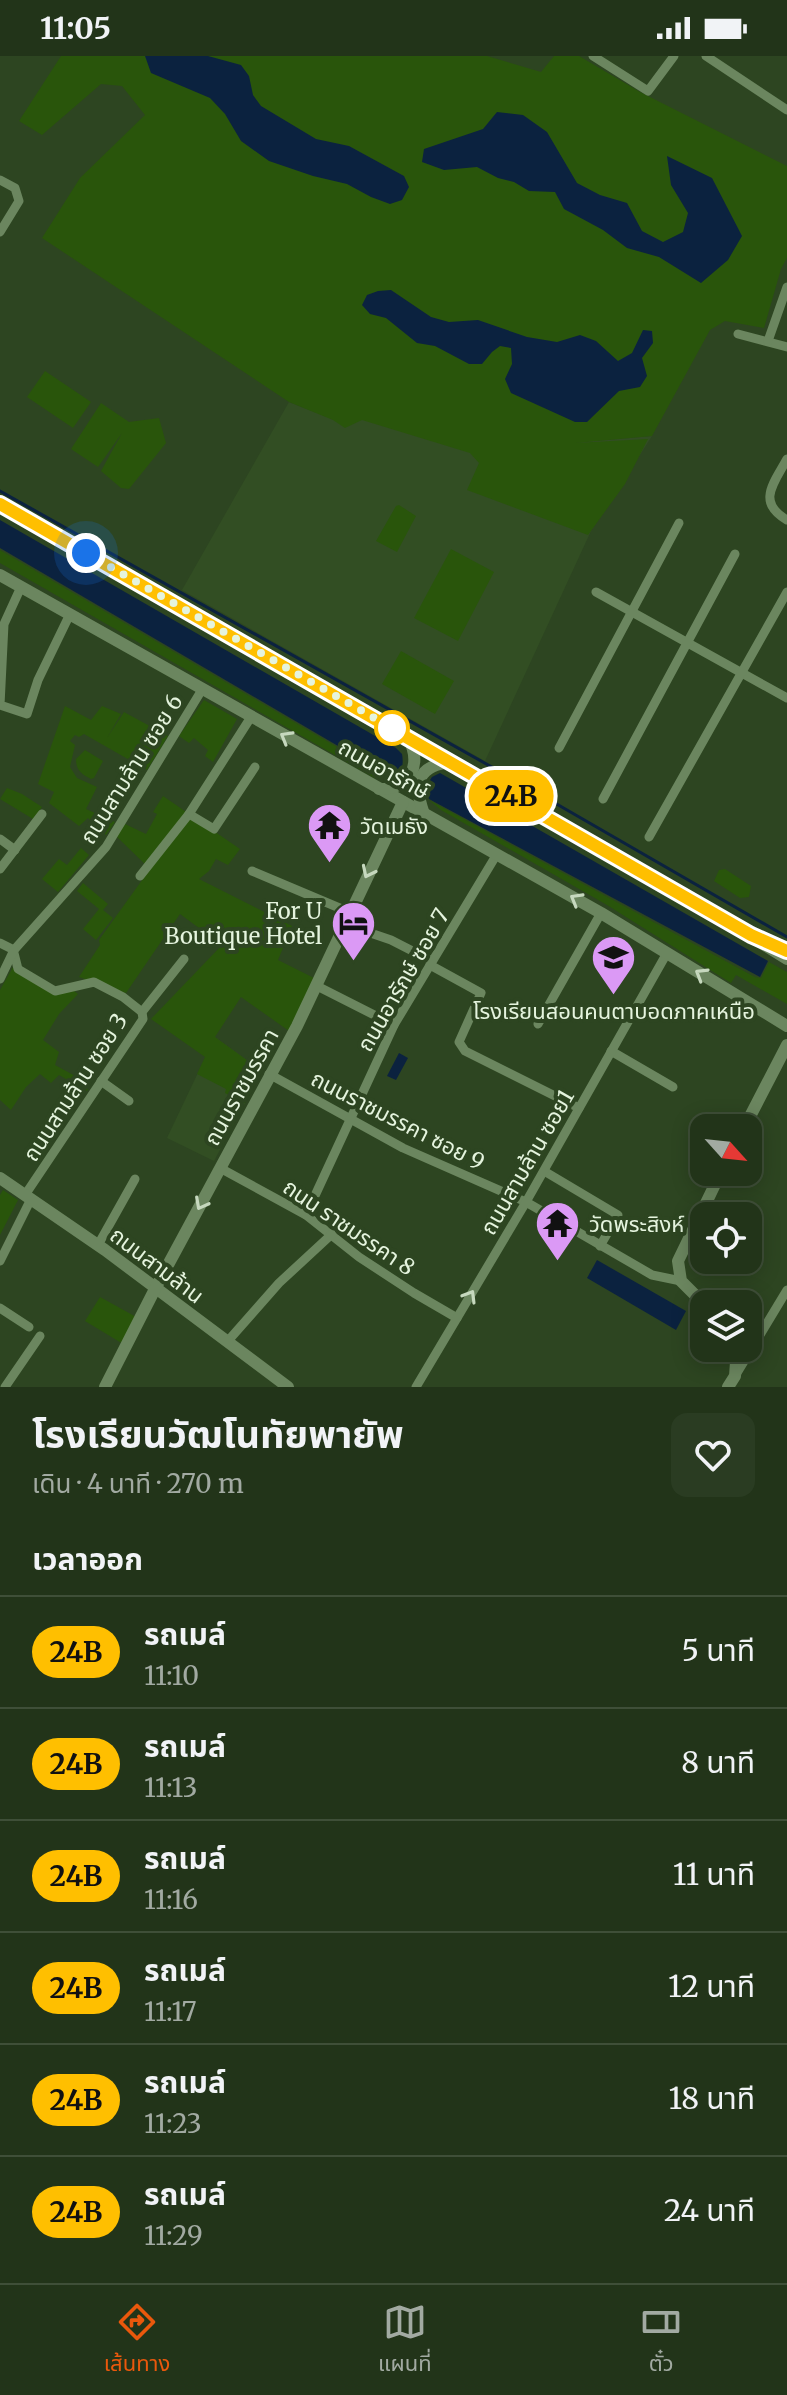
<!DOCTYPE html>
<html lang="th">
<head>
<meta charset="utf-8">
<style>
  body { margin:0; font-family:Merriweather,"Noto Sans Thai",serif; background:#2a3c22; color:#f1f3f6; height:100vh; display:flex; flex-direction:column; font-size:30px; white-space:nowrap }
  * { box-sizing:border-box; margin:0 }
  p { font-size:26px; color:#a2aaa2 }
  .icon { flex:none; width:44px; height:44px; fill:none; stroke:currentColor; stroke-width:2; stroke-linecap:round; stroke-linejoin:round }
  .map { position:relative; height:1331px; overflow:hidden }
  .side { display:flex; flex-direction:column; background:#223419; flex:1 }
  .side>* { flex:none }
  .badge { padding:0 16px; border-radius:26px; font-size:28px; line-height:52px }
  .needle { width:52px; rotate:117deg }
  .fabs { position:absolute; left:690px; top:1058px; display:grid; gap:16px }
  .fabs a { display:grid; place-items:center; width:72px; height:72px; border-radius:16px; background:#223419; box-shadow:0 4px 20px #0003,0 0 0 2px #3f4f38; font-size:40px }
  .you { position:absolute; width:40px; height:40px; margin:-20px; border:6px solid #fff; border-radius:50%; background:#1a73e8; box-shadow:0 0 0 12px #1a73e833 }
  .map>.badge { position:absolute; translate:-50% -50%; box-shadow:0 0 0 4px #fff }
  h2 { padding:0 32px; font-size:30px; line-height:72px }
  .round { display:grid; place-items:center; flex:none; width:84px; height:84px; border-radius:16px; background:#2a3c22 }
  .overview { display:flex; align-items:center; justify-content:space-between; height:136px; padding:0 32px }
  h1 { font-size:38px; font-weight:700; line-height:60px }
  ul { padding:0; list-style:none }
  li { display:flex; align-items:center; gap:24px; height:112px; padding:0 32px; border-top:2px solid #3f4f38 }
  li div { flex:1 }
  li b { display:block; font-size:30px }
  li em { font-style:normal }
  li .badge { min-width:88px; font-weight:700; text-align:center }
  .status { display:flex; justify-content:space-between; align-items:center; height:56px; padding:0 40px; background:#223419; direction:ltr }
  .status svg { height:22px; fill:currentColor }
  .tab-bar { display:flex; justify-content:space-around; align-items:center; height:112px; border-top:2px solid #3f4f38; background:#223419; font-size:22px; color:#a2aaa2 }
  .tab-bar a { display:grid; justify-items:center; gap:4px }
  .tab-bar .on { color:#ea580c }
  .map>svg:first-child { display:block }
</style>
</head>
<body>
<div class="status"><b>11:05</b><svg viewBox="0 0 49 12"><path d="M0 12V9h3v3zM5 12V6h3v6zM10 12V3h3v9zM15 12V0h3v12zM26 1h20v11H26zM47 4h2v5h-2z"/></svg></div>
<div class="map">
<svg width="787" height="1331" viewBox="0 0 787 1331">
  <rect width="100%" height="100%" fill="#2d4521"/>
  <!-- built -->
  <g fill="#324e23">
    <path d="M354 339 546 389 652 380 591 475 485 705 182 534 289 346 335 364Z"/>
    <path d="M215 981 262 1015 214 1105 167 1082Z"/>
  </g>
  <!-- green -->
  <g fill="#29550b">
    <path d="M61 0H487L541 16 554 0H579L640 36 787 110V202L781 213 764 272 725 265 710 274 652 380 575 387 648 383 625 428 588 479 467 434 479 407 470 397 362 364 345 372 333 364 289 346 42 182 80 122 145 59 122 30 101 28 42 79 19 65Z"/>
    <path d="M45 315 91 346 73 372 27 341Z"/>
    <path d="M101 347 129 366 159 362 166 387 129 433 121 432 101 415 122 377 98 411 71 393Z"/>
    <path d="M399 449 416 460 397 496 376 485 396 450Z"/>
    <path d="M451 493 494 516 458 585 414 562Z"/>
    <path d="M0 494 390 722H375L0 507Z"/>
    <path d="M401 595 454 625 435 658 382 628Z"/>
    <path d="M204 644 237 663 213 706 205 700 208 694 194 682 189 687 179 680Z"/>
    <path d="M65 650 91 664 102 650 121 658 107 682 124 656 168 680 147 714 84 678 79 681 75 679 70 685 75 689 70 711 77 722 97 731 86 753 115 766 106 779 88 762 79 770 49 747 54 736 38 728Z"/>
    <path d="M85 694 103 705 94 722 91 723C81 718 76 714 76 703Z"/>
    <path d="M7 732 22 738 42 751 33 763 0 743Z"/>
    <path d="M163 740 240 793 228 809 216 803 209 815 199 823 292 870 278 904 314 922 289 975 241 941 215 981 262 1015 245 1047 225 1037 226 1033 197 1018 205 1001 151 963 222 889 180 858 126 937 79 921 100 889 99 884 150 813 116 780 125 768 146 778 157 758 153 756Z"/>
    <path d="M429 744 755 921 761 922 769 906 787 916V948L736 919 731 927 607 849 441 754Z"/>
    <path d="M81 792 89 799 58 836 42 823 59 803 67 809Z"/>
    <path d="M725 813 751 830 749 841 740 842 714 825 719 814Z"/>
    <path d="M83 827 108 848 103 854 113 862 96 884 83 873 99 853 77 835Z"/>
    <path d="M13 911 46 933 73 934 78 938 59 958 43 984 59 996 55 1009 90 1028 87 1035 59 1019 51 1027 40 1018 26 1031 11 1054 0 1044V934Z"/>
    <path d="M3 1134 18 1144 0 1179V1139Z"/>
    <path d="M100 1241 138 1262 123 1288 85 1265Z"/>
  </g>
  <!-- water -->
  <g fill="#0b223f">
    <path d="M145 0H208L241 9 249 20 253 39 261 50 316 83 349 90 404 120 409 131 402 144 390 148 371 141 347 128 313 120 269 105 241 85 225 58 210 42 151 17Z"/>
    <path d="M497 56 523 59 547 76 577 127 600 139 627 147 642 175 663 186 683 176 688 157 671 129 667 100 712 122 742 180 728 204 701 227 659 201 627 192 603 174 564 153 555 136 529 135 514 126 498 122 477 111 444 114 422 106 424 93 483 73Z"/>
    <path d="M378 235 391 234 431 261 449 266 478 264 527 281 557 286 580 279 596 285 618 305 632 297 643 274 652 275 653 287 642 302 647 320 640 331 619 335 587 366H575L511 337 505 323 512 308 511 292 500 290 492 296 482 308H469L435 290 417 287 386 262 370 258 362 249 367 239Z"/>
    <path d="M0 464 396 692 402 698C404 709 402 718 391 721L0 492Z"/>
    <path d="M440 717 768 905 760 921 429 743 424 733 432 721Z"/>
    <path d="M399 997 408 1002 396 1024 387 1020Z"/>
    <path d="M597 1204 686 1255 676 1274 587 1222Z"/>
  </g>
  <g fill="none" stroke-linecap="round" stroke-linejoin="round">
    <!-- stream -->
    <path stroke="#0b223f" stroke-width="3" d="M0 435 522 728 787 881"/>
    <!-- street -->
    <g stroke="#6b865f" stroke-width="9">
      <path d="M593 0 648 35 674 0"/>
      <path d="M706 0 787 54"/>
      <path d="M0 124 15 132 19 145 0 176"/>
      <path d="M738 278 787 291"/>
      <path d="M768 285 787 231"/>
      <path d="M787 403C774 427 756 446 787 464"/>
      <path d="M21 531 4 568 0 649 27 658 38 624 70 558"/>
      <path d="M596 536 787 642"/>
      <path d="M559 692 679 467"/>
      <path d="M603 743 735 498"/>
      <path d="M189 758 214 773 255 711"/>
      <path d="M649 781 787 536"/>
      <path d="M0 783 15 794"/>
      <path d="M0 813 42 758"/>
      <path d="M252 815 349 856"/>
      <path d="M140 820 189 758 251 661"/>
      <path d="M344 868 391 884 432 905"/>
      <path d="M0 887 14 894"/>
      <path d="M14 897 18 913 55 935 94 926 123 941 142 956"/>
      <path d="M430 909 481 937 459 986 465 995 579 1052"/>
      <path d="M0 923 14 894 106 791 203 632"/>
      <path d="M317 930 394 969"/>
      <path d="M538 968 601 857"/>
      <path d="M611 995 673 1031"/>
      <path d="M269 1018 403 1092 526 1146 652 1219 681 1225"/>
      <path d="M101 1025 129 1045"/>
      <path d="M220 1112 306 1159 359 1201 414 1237 457 1262"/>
      <path d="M544 1115 618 1159 600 1190"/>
      <path d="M25 1139 143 963 142 956 184 903"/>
      <path d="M306 1159 394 969 497 798"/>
      <path d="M98 1189 135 1123"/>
      <path d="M0 1205 31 1143"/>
      <path d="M0 1252 29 1271"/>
      <path d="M227 1286 279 1227 332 1178"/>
      <path d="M737 1317 787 1234"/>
      <path d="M5 1331 40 1280"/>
      <path d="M416 1331 526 1146 667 897"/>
    </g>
    <!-- secondary -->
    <g stroke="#6b865f" stroke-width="12">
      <path d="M0 448 696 846 787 903"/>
      <path d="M0 519 601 857 787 970"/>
      <path d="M379 733C412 733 422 708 408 681"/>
      <path d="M424 758C413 728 417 709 452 706"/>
      <path d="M744 1072 787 989"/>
      <path d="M0 1122 105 1194 288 1331"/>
      <path d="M704 1248 681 1225 678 1205 721 1116"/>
      <path d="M105 1331 155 1233 297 970 403 746"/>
      <path d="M728 1331 735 1320 737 1292"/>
    </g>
  </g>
  <!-- one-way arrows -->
  <defs><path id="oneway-chevron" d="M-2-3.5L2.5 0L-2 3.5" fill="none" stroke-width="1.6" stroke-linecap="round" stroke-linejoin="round" transform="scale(2)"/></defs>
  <g stroke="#c6d8be">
    <use href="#oneway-chevron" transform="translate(286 681) rotate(-150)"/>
    <use href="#oneway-chevron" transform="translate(368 816) rotate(116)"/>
    <use href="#oneway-chevron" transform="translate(576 843) rotate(-150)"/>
    <use href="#oneway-chevron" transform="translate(701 918) rotate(-149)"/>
    <use href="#oneway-chevron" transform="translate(201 1148) rotate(118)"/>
    <use href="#oneway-chevron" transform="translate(470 1240) rotate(-59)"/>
  </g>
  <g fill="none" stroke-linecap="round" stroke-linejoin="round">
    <defs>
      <path id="line" d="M0 448 751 879 787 895"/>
    </defs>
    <!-- line casing -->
    <use href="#line" stroke="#fff" stroke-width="18"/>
    <!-- line -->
    <use href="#line" stroke="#ffbf00" stroke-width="12"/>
    <!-- walk -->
    <path stroke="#e5f4de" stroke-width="8" stroke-dasharray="0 14.4" d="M86 497 392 672"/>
  </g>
  <!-- icons -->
  <defs>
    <symbol id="temple-pin" viewBox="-11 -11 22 30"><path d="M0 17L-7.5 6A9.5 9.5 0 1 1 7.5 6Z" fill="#db99f5" stroke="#2d4521"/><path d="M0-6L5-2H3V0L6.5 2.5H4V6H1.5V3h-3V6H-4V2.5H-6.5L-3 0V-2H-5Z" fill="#111"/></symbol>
    <symbol id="hotel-pin" viewBox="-11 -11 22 30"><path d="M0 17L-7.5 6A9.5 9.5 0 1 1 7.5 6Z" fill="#db99f5" stroke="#2d4521"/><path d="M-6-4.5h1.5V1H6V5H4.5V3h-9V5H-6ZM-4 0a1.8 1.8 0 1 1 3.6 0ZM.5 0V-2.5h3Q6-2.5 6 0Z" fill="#111"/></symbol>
    <symbol id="school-pin" viewBox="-11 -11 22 30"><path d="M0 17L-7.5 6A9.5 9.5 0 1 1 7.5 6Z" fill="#db99f5" stroke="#2d4521"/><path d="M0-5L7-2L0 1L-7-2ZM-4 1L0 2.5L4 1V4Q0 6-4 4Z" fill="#111"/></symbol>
  </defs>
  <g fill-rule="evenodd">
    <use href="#temple-pin" x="304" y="744" width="51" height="69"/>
    <use href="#hotel-pin" x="328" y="842" width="51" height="69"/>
    <use href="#school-pin" x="588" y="876" width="51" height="69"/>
    <use href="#temple-pin" x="532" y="1142" width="51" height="69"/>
  </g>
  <!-- markers -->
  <circle fill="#fff" stroke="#ffbf00" stroke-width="4" cx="392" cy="672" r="16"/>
  <g text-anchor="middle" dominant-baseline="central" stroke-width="8" stroke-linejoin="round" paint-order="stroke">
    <!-- street labels -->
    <g font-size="22" fill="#e5f4de" stroke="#2d4521">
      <text transform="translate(131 713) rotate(-58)">ถนนสามล้าน ซอย 6</text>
      <text transform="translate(384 713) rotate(29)">ถนนอารักษ์</text>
      <text transform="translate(403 924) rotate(-60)">ถนนอารักษ์ ซอย 7</text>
      <text transform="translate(75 1031) rotate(-57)">ถนนสามล้าน ซอย 3</text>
      <text transform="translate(241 1031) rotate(-61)">ถนนราชมรรคา</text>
      <text transform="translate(398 1064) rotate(27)">ถนนราชมรรคา ซอย 9</text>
      <text transform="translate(527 1106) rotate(-60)">ถนนสามล้าน ซอย1</text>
      <text transform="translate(349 1171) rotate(34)">ถนน ราชมรรคา 8</text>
      <text transform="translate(157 1209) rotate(37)">ถนนสามล้าน</text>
    </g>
    <!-- poi labels -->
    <g font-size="22" fill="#e5f4de" stroke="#2d4521" text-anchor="start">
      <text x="360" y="770">วัดเมธัง</text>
      <text x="322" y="855" text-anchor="end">For U<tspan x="322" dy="25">Boutique Hotel</tspan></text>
      <text x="614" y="955" text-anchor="middle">โรงเรียนสอนคนตาบอดภาคเหนือ</text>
      <text x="589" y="1168">วัดพระสิงห์</text>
    </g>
  </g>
</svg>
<div class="fabs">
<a><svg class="needle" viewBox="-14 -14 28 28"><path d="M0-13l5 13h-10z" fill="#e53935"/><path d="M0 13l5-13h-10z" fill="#a2aaa2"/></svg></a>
<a><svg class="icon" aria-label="locate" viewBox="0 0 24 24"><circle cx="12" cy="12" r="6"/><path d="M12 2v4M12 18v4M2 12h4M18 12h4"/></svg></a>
<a><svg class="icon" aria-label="layers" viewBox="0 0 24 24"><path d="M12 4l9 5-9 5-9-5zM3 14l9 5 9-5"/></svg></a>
</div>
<div class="you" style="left:86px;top:497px"></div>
<b class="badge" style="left:511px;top:740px;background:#ffbf00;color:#111">24B</b>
</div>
<section class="side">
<div class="overview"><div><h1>โรงเรียนวัฒโนทัยพายัพ</h1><p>เดิน · 4 นาที · 270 m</p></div><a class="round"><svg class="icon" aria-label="heart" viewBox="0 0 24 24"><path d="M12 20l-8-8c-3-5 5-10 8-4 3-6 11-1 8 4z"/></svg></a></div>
<h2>เวลาออก</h2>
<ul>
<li><span class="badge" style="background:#ffbf00;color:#111">24B</span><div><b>รถเมล์</b><p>11:10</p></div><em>5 นาที</em></li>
<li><span class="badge" style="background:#ffbf00;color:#111">24B</span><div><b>รถเมล์</b><p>11:13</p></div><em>8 นาที</em></li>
<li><span class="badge" style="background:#ffbf00;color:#111">24B</span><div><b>รถเมล์</b><p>11:16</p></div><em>11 นาที</em></li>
<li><span class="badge" style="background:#ffbf00;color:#111">24B</span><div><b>รถเมล์</b><p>11:17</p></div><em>12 นาที</em></li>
<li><span class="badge" style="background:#ffbf00;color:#111">24B</span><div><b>รถเมล์</b><p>11:23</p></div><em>18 นาที</em></li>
<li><span class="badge" style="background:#ffbf00;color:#111">24B</span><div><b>รถเมล์</b><p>11:29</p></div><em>24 นาที</em></li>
</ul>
</section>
<nav class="tab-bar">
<a class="on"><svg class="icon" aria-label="directions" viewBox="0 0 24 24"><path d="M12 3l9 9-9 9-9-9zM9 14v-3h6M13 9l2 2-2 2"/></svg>เส้นทาง</a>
<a><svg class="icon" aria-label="map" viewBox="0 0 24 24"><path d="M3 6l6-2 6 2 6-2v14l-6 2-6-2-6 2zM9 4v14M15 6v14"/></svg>แผนที่</a>
<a><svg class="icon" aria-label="tickets" viewBox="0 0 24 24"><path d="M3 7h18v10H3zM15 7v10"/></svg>ตั๋ว</a>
</nav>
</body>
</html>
